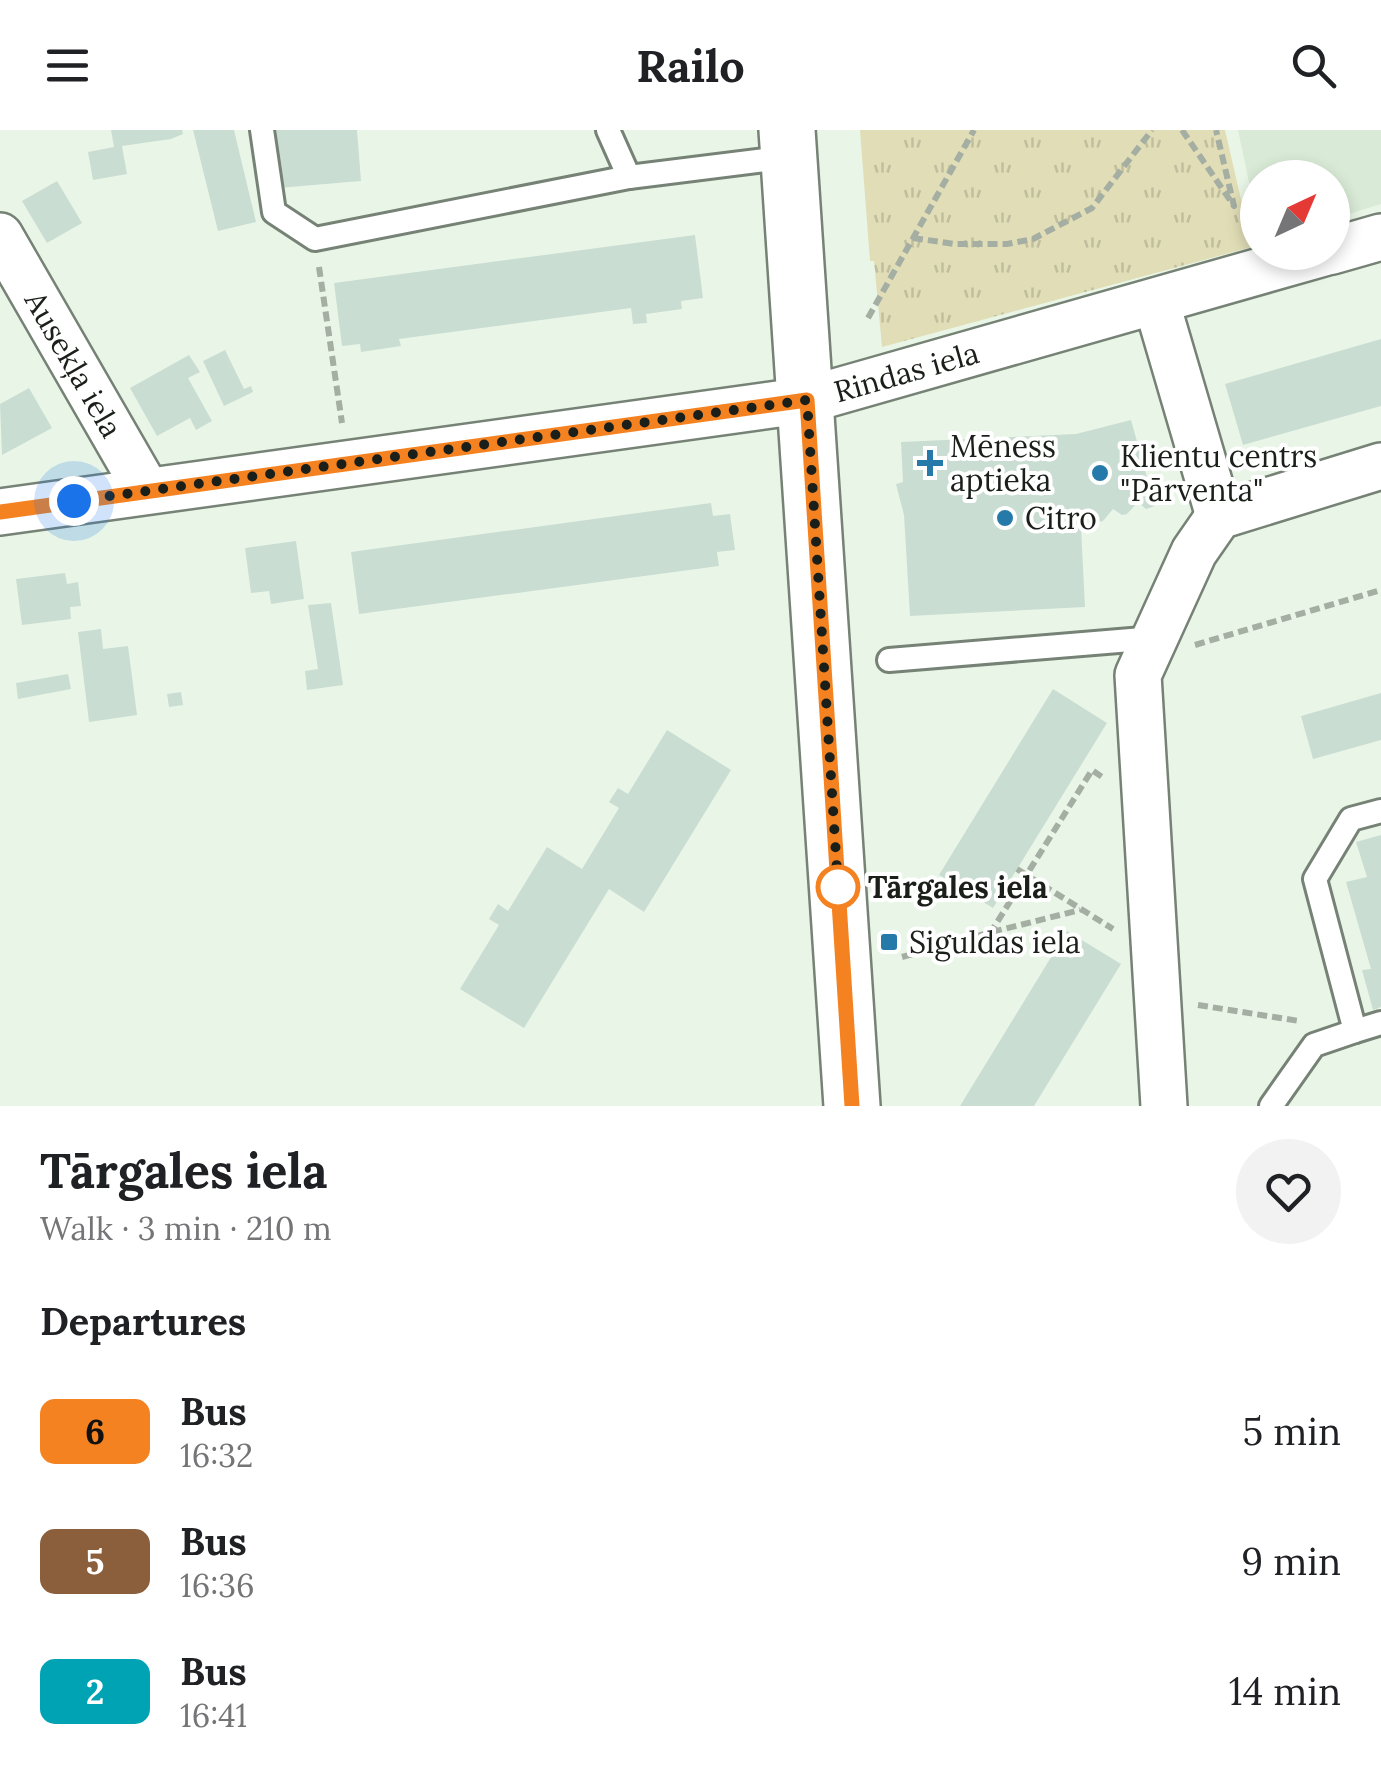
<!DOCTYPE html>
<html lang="en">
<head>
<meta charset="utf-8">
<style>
  body { margin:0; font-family:Lora,serif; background:#f2f2f2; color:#202124; height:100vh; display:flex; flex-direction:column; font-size:38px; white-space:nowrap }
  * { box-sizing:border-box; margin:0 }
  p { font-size:32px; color:#757577 }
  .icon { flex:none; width:55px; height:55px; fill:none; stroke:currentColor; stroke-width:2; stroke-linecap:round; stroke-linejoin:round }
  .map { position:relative; height:976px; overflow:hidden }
  .sheet { display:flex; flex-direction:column; background:#fff; flex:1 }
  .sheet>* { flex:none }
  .badge { padding:0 20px; border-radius:15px; font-size:35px; line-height:65px }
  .needle { width:65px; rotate:44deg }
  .tools { position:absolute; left:1240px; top:30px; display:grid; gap:20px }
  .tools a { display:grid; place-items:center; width:110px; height:110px; border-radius:50%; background:#fff; box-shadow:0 5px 15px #0003; font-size:50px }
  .you { position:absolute; width:50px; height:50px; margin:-25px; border:8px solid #fff; border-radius:50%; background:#1a73e8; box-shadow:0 0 0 15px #1a73e833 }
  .map>.badge { position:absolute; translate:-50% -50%; box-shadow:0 0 0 5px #fff }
  h2 { padding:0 40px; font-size:38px; line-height:90px }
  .round { display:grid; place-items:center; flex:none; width:105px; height:105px; border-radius:52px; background:#f2f2f2 }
  .overview { display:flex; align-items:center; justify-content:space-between; height:170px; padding:0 40px }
  h1 { font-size:48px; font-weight:700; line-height:75px }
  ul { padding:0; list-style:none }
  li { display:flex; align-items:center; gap:30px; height:130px; padding:0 40px }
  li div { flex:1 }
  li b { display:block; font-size:38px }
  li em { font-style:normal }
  li .badge { min-width:110px; font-weight:700; text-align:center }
  header { display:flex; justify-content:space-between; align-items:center; height:130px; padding:0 40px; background:#fff; font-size:45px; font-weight:700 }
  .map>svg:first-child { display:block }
</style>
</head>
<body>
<header><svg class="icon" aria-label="menu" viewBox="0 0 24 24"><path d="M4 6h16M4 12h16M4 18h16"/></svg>Railo<svg class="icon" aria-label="search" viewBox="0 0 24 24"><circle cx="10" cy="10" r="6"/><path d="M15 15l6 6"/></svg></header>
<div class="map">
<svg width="1381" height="976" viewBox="0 0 1381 976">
  <defs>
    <pattern id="park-tufts" width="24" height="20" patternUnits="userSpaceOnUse" patternTransform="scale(2.5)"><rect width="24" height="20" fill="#e1deb7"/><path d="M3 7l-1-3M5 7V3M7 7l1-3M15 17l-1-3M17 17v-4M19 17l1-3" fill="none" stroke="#c0be9d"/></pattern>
  </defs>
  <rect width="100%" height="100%" fill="#e9f6e7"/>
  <!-- built -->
  <path fill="#d9ebd6" d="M1238 0H1381V74L1333 89 1332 48H1258L1257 90Z"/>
  <!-- park -->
  <path fill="url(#park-tufts)" d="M860 0H1225L1252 117 882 217 874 131H870Z"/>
  <!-- building -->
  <g fill="#caddd2">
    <path d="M111 0H182L183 4 171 9 122 16 127 44 93 50 88 22 114 17Z"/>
    <path d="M193 0H234L256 92 218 101Z"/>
    <path d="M273 0H357L361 51 278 58Z"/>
    <path d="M57 51 82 93 47 113 22 71Z"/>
    <path d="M695 105 703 168 681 171 682 179 646 184 647 193 633 194 631 178 399 209 401 216 361 222 360 214 342 216 334 153Z"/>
    <path d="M1381 209V276L1243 315 1225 254Z"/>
    <path d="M225 220 244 259 251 256 253 262 224 276 203 231Z"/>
    <path d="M189 225 200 242 188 248 212 291 196 300 190 288 157 306 130 258Z"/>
    <path d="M29 258 52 298 2 325 0 274Z"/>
    <path d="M1131 290 1155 376 1146 379 1138 372 1127 384 1122 385 1113 379 1103 391 1081 397 1085 477 910 486 904 385 896 354 903 352 901 312 1076 304Z"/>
    <path d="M711 373 713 386 730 384 735 420 717 422 719 436 359 484 351 422Z"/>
    <path d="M296 411 304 469 271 474 269 461 251 463 245 418Z"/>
    <path d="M65 443 67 454 78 452 81 476 70 477 71 489 22 495 16 449Z"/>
    <path d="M331 473 343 555 307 560 305 541 318 539 308 475Z"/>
    <path d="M101 499 103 519 128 516 137 585 89 592 78 502Z"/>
    <path d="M68 544 71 559 18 569 16 553Z"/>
    <path d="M1053 559 1107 593 993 778 939 745Z"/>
    <path d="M181 562 183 575 169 577 167 564Z"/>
    <path d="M1381 563V610L1313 629 1301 586Z"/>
    <path d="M667 600 731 640 644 782 609 759 524 898 460 859 499 795 489 789 498 774 508 781 547 717 582 739 619 678 609 672 618 658 628 664Z"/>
    <path d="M1381 705V877L1373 880 1362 840 1371 839 1346 752 1367 747 1356 712Z"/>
    <path d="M1067 801 1121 834 1034 976H960Z"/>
  </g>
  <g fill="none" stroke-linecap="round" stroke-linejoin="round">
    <defs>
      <g id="service">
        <path d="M262 0 274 82 315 109 629 47 789 27"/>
        <path d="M608 0 629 47"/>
        <path d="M889 530 1155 508"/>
        <path d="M1355 901 1381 893"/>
        <path d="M1271 976 1314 915 1355 901 1315 749 1351 689 1381 681"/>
      </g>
      <g id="minor">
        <path id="s1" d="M0 106 147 361"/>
        <path d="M1332 121 1381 107"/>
        <path d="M1156 171 1219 386"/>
        <path id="s2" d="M0 382 807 270 1327 122"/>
        <path d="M1164 976 1138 545 1194 422 1219 386 1381 336"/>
      </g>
      <path id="tertiary" d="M787 0 852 976"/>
    </defs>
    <!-- service casing -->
    <use href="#service" stroke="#768275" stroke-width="28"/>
    <!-- minor casing -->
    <use href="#minor" stroke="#768275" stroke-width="50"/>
    <!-- tertiary casing -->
    <use href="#tertiary" stroke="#768275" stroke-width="60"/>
    <!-- path -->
    <g stroke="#a4aea2" stroke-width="6" stroke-dasharray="10 5" stroke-linecap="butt">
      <path d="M1182 0 1234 76 1216 0"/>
      <path d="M913 108 955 114H1007L1033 109 1092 78 1152 0"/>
      <path d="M319 137 342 293"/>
      <path d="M868 188 974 0"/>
      <path d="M1195 515 1381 460"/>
      <path d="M1017 739 1113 799"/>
      <path d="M992 802 1080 780"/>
      <path d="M902 827 991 802 1092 640 1105 649"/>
      <path d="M1198 875 1299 891"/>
    </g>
    <!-- service -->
    <use href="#service" stroke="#fff" stroke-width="22"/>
    <!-- minor -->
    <use href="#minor" stroke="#fff" stroke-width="45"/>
    <!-- tertiary -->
    <use href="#tertiary" stroke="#fff" stroke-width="55"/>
  </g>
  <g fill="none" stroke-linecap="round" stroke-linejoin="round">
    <defs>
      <path id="line" d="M0 382 807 270 852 976"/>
    </defs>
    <!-- line casing -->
    <use href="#line" stroke="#fff" stroke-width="22"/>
    <!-- line -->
    <use href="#line" stroke="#f58220" stroke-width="15"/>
    <!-- walk -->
    <path stroke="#1a1f19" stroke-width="10" stroke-dasharray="0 18" d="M74 371 807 270 838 757"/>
  </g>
  <!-- markers -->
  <g fill="#257aaa" stroke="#fff" stroke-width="4">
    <path d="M925 318h10v10h10v10h-10v10h-10v-10h-10v-10h10z"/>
    <circle cx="1100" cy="343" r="10"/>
    <circle cx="1005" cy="388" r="10"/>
    <rect x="879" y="802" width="20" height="20" rx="5"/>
  </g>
  <circle fill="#fff" stroke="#f58220" stroke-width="5" cx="838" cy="757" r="20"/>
  <g text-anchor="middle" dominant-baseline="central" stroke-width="8" stroke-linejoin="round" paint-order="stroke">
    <!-- street labels -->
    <g font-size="30" fill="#1a1f19" stroke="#fff">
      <text stroke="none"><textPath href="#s1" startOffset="148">Ausekļa iela</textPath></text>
      <text stroke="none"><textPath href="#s2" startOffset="918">Rindas iela</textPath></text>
    </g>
    <!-- poi labels -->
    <g font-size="30" fill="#1a1f19" stroke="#fff" text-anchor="start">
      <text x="950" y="316">Mēness<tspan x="950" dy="34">aptieka</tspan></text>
      <text x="1120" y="326">Klientu centrs<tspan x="1120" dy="34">"Pārventa"</tspan></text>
      <text x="1025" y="388">Citro</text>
      <text x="909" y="812">Siguldas iela</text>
    </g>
    <!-- stop labels -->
    <g font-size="30" font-weight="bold" fill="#1a1f19" stroke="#fff" text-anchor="start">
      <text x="868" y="757">Tārgales iela</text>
    </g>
  </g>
</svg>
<div class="tools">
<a><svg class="needle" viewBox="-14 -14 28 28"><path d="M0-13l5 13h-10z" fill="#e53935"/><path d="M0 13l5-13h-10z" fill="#757577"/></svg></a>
</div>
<div class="you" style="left:74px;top:371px"></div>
</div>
<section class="sheet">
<div class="overview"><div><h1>Tārgales iela</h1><p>Walk · 3 min · 210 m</p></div><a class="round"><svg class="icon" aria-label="heart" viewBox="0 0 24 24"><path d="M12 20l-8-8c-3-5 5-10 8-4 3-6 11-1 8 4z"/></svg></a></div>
<h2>Departures</h2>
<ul>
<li><span class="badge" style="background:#f58220;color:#111">6</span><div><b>Bus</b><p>16:32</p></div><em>5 min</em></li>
<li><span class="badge" style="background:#8b5e3c;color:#fff">5</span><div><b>Bus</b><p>16:36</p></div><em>9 min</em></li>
<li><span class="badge" style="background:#00a3b4;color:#fff">2</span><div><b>Bus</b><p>16:41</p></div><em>14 min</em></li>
</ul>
</section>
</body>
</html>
